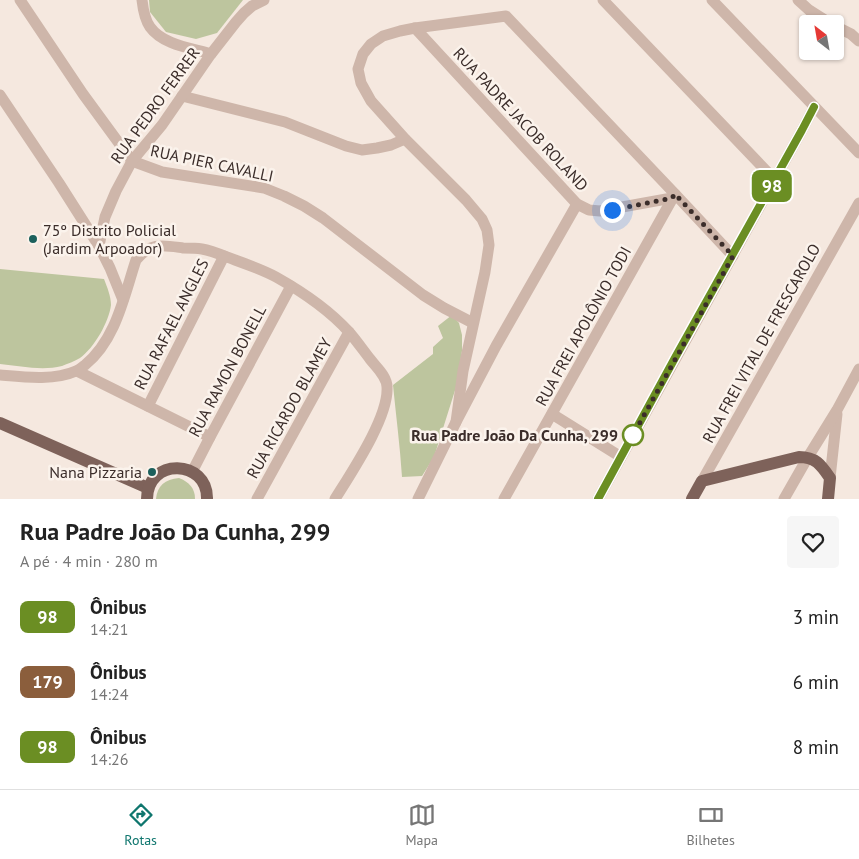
<!DOCTYPE html>
<html lang="pt">
<head>
<meta charset="utf-8">
<style>
  body { margin:0; font-family:"PT Sans",sans-serif; background:#f6f6f6; color:#222; height:100vh; display:flex; flex-direction:column; font-size:19px; white-space:nowrap }
  * { box-sizing:border-box; margin:0 }
  p { font-size:16px; color:#767676 }
  .icon { flex:none; width:28px; height:28px; fill:none; stroke:currentColor; stroke-width:2; stroke-linecap:round; stroke-linejoin:round }
  .map { position:relative; height:499px; overflow:hidden }
  .side { display:flex; flex-direction:column; background:#fff; flex:1 }
  .side>* { flex:none }
  .badge { padding:0 10px; border-radius:8px; font-size:18px; line-height:32px }
  .needle { width:32px; rotate:329deg }
  .controls { position:absolute; left:799px; top:15px; display:grid; gap:10px }
  .controls a { display:grid; place-items:center; width:45px; height:45px; border-radius:5px; background:#fff; box-shadow:0 1px 4px #0004; font-size:25px }
  .you { position:absolute; width:25px; height:25px; margin:-12px; border:4px solid #fff; border-radius:50%; background:#1a73e8; box-shadow:0 0 0 8px #1a73e833 }
  .map>.badge { position:absolute; translate:-50% -50%; box-shadow:0 0 0 2px #fff }
  .round { display:grid; place-items:center; flex:none; width:52px; height:52px; border-radius:5px; background:#f6f6f6 }
  .overview { display:flex; align-items:center; justify-content:space-between; height:85px; padding:0 20px }
  h1 { font-size:24px; font-weight:800; line-height:38px }
  ul { padding:0; list-style:none }
  li { display:flex; align-items:center; gap:15px; height:65px; padding:0 20px }
  li div { flex:1 }
  li b { display:block; font-size:19px }
  li em { font-style:normal }
  li .badge { min-width:55px; font-weight:700; text-align:center }
  .dock { display:flex; justify-content:space-around; align-items:center; height:70px; border-top:1px solid #e0e0e0; background:#fff; font-size:14px; color:#767676 }
  .dock a { display:grid; justify-items:center; gap:2px }
  .dock .active { color:#0f766e }
  .map>svg:first-child { display:block }
</style>
</head>
<body>
<div class="map">
<svg width="859" height="499" viewBox="0 0 859 499">
  <rect width="100%" height="100%" fill="#f5e8df"/>
  <!-- green -->
  <g fill="#bdc59e">
    <path d="M149 0H243L217 33 196 39 166 32 150 12Z"/>
    <path d="M0 269 104 279C107 287 111 296 111 305 109 322 94 348 80 358 75 361 67 364 62 366 42 371 20 366 0 364Z"/>
    <path d="M452 315 459 323 462 335V351L457 384 434 457 422 476 402 477C400 446 396 416 393 385L433 354V347L443 338 438 326Z"/>
    <path d="M179 478C189 482 195 488 195 499H156C157 486 165 479 179 478Z"/>
  </g>
  <g fill="none" stroke-linecap="round" stroke-linejoin="round">
    <!-- minor -->
    <g stroke="#ceb6aa" stroke-width="11">
      <path d="M20 0 83 94 132 161 162 172 264 188 284 196 304 206 323 218 423 295 444 308 473 323"/>
      <path d="M142 0C143 9 145 20 150 27 163 45 191 48 211 54"/>
      <path d="M603 0 775 180"/>
      <path d="M712 0 859 153"/>
      <path d="M798 0 809 10 831 24"/>
      <path d="M835 26 851 34 859 41"/>
      <path d="M415 28 577 204 589 210 600 211 672 198"/>
      <path d="M0 95 59 183 99 246 110 268 123 300"/>
      <path d="M182 96 285 122 346 146 362 150 377 148 391 145 405 139"/>
      <path d="M99 246 105 217 116 191 132 161 162 125 211 54 236 22 244 13 252 6 264 0"/>
      <path d="M77 371 210 437"/>
      <path d="M0 375C23 377 54 381 76 371 79 370 82 367 85 365 116 340 124 296 136 260 151 242 162 245 183 248 190 248 196 248 202 249 213 251 224 256 235 260 249 265 263 270 276 277 301 291 330 311 349 332 356 340 363 350 370 359 376 367 387 376 387 387 389 417 351 473 335 499"/>
      <path d="M148 406 224 256"/>
      <path d="M552 414 621 457"/>
      <path d="M456 422 463 371 485 272 489 245 487 230 482 219 466 200 405 139 371 101 361 83 358 69 363 54 371 44 383 36 400 31 415 28 506 16 675 194 733 256"/>
      <path d="M192 472 210 437 291 286"/>
      <path d="M830 478 837 414"/>
      <path d="M702 481 859 203"/>
      <path d="M257 499 349 332"/>
      <path d="M418 499 456 422 496 346 577 204"/>
      <path d="M504 499 675 194"/>
      <path d="M598 499 802 130 814 107"/>
      <path d="M784 499 808 457 837 410 859 369"/>
    </g>
    <!-- major -->
    <g stroke="#7e625a" stroke-width="12">
      <path d="M0 423 148 488"/>
      <path d="M147 499C147 457 208 459 207 499"/>
      <path d="M692 499 702 481 799 457C816 457 821 465 830 478L828 499"/>
    </g>
  </g>
  <g fill="none" stroke-linecap="round" stroke-linejoin="round">
    <defs>
      <path id="line" d="M598 499 676 356 802 130 814 107"/>
    </defs>
    <!-- line casing -->
    <use href="#line" stroke="#fff" stroke-width="11"/>
    <!-- line -->
    <use href="#line" stroke="#6b8e23" stroke-width="8"/>
    <!-- walk -->
    <path stroke="#3b2d2a" stroke-width="5" stroke-dasharray="0 9" d="M612 210 672 198 675 194 733 256 633 435"/>
  </g>
  <!-- markers -->
  <g fill="#1c605c" stroke="#fbf3ec" stroke-width="2">
    <circle cx="33" cy="239" r="5"/>
    <circle cx="152" cy="472" r="5"/>
  </g>
  <circle fill="#fff" stroke="#6b8e23" stroke-width="2.5" cx="633" cy="435" r="10"/>
  <g text-anchor="middle" dominant-baseline="central" stroke-width="5" stroke-linejoin="round" paint-order="stroke">
    <!-- street labels -->
    <g font-size="16" fill="#3b2d2a" stroke="#fbf3ec">
      <text transform="translate(155 105) rotate(-54)">RUA PEDRO FERRER</text>
      <text transform="translate(521 119) rotate(47)">RUA PADRE JACOB ROLAND</text>
      <text transform="translate(212 163) rotate(12)">RUA PIER CAVALLI</text>
      <text transform="translate(171 324) rotate(-63)">RUA RAFAEL ANGLES</text>
      <text transform="translate(583 326) rotate(-61)">RUA FREI APOLÔNIO TODI</text>
      <text transform="translate(761 343) rotate(-61)">RUA FREI VITAL DE FRESCAROLO</text>
      <text transform="translate(227 371) rotate(-62)">RUA RAMON BONELL</text>
      <text transform="translate(289 408) rotate(-61)">RUA RICARDO BLAMEY</text>
    </g>
    <!-- poi labels -->
    <g font-size="16" fill="#3b2d2a" stroke="#fbf3ec" text-anchor="start">
      <text x="43" y="230">75º Distrito Policial<tspan x="43" dy="18">(Jardim Arpoador)</tspan></text>
      <text x="142" y="472" text-anchor="end">Nana Pizzaria</text>
    </g>
    <!-- stop labels -->
    <g font-size="16" font-weight="bold" fill="#3b2d2a" stroke="#fbf3ec" text-anchor="end">
      <text x="618" y="435">Rua Padre João Da Cunha, 299</text>
    </g>
  </g>
</svg>
<div class="controls">
<a><svg class="needle" viewBox="-14 -14 28 28"><path d="M0-13l5 13h-10z" fill="#e53935"/><path d="M0 13l5-13h-10z" fill="#767676"/></svg></a>
</div>
<div class="you" style="left:612px;top:210px"></div>
<b class="badge" style="left:772px;top:186px;background:#6b8e23;color:#fff">98</b>
</div>
<section class="side">
<div class="overview"><div><h1>Rua Padre João Da Cunha, 299</h1><p>A pé · 4 min · 280 m</p></div><a class="round"><svg class="icon" aria-label="heart" viewBox="0 0 24 24"><path d="M12 20l-8-8c-3-5 5-10 8-4 3-6 11-1 8 4z"/></svg></a></div>
<ul>
<li><span class="badge" style="background:#6b8e23;color:#fff">98</span><div><b>Ônibus</b><p>14:21</p></div><em>3 min</em></li>
<li><span class="badge" style="background:#8b5e3c;color:#fff">179</span><div><b>Ônibus</b><p>14:24</p></div><em>6 min</em></li>
<li><span class="badge" style="background:#6b8e23;color:#fff">98</span><div><b>Ônibus</b><p>14:26</p></div><em>8 min</em></li>
</ul>
</section>
<nav class="dock">
<a class="active"><svg class="icon" aria-label="directions" viewBox="0 0 24 24"><path d="M12 3l9 9-9 9-9-9zM9 14v-3h6M13 9l2 2-2 2"/></svg>Rotas</a>
<a><svg class="icon" aria-label="map" viewBox="0 0 24 24"><path d="M3 6l6-2 6 2 6-2v14l-6 2-6-2-6 2zM9 4v14M15 6v14"/></svg>Mapa</a>
<a><svg class="icon" aria-label="tickets" viewBox="0 0 24 24"><path d="M3 7h18v10H3zM15 7v10"/></svg>Bilhetes</a>
</nav>
</body>
</html>
